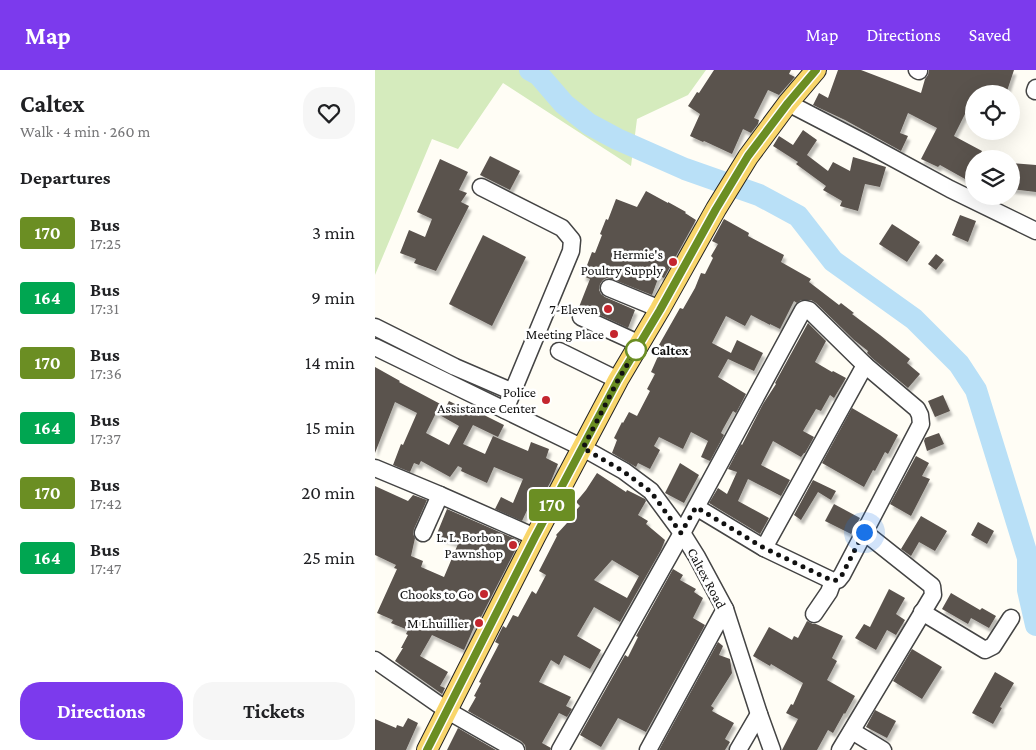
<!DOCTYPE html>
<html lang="en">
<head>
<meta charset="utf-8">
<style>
  body { margin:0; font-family:"Crimson Pro",serif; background:#f6f6f6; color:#202124; height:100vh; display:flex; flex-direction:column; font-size:19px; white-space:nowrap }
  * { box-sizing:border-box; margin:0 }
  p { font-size:16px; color:#757577 }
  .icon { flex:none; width:28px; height:28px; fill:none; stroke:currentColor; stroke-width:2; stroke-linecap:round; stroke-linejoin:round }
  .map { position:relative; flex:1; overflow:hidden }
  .side { display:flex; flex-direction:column; background:#fff; width:375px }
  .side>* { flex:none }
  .badge { padding:0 10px; border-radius:4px; font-size:18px; line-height:32px }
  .tools { position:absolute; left:590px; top:15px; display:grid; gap:10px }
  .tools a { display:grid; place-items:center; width:55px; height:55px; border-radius:50%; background:#fff; box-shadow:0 5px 20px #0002; font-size:25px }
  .you { position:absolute; width:25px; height:25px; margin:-12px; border:4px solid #fff; border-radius:50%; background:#1a73e8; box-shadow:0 0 0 8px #1a73e833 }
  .map>.badge { position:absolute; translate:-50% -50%; box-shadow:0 0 0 2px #fff }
  h2 { padding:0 20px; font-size:19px; line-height:45px }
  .round { display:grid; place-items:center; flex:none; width:52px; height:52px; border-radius:20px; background:#f6f6f6 }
  .summary { display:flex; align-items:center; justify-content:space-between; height:85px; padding:0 20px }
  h1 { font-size:24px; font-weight:700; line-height:38px }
  .cta { display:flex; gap:10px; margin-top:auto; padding:10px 20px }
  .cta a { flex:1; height:58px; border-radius:20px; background:#7c3aed; color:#fff; font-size:20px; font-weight:700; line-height:58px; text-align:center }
  .cta a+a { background:#f6f6f6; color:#202124 }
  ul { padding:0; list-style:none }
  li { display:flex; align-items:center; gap:15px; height:65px; padding:0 20px }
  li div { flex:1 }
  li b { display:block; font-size:19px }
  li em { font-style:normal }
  li .badge { min-width:55px; font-weight:700; text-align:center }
  header { display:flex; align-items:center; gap:30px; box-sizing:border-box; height:70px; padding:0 25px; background:#7c3aed; color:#fff }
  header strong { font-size:24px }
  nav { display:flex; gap:28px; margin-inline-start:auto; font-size:18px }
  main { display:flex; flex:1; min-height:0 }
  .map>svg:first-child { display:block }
</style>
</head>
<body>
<header>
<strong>Map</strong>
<nav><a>Map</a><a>Directions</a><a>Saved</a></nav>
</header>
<main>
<section class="side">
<div class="summary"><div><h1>Caltex</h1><p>Walk · 4 min · 260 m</p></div><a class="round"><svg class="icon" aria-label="heart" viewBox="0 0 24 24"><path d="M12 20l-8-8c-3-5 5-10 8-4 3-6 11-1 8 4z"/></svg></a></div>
<h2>Departures</h2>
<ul>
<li><span class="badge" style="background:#6b8e23;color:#fff">170</span><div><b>Bus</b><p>17:25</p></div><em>3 min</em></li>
<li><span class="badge" style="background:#00a651;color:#fff">164</span><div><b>Bus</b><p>17:31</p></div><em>9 min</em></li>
<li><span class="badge" style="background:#6b8e23;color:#fff">170</span><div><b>Bus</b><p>17:36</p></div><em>14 min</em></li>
<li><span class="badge" style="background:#00a651;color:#fff">164</span><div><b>Bus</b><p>17:37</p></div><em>15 min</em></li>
<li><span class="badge" style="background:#6b8e23;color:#fff">170</span><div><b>Bus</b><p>17:42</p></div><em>20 min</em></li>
<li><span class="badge" style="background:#00a651;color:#fff">164</span><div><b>Bus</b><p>17:47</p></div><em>25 min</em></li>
</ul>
<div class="cta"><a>Directions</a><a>Tickets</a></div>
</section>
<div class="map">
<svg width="661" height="680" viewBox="0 0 661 680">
  <defs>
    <filter id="shadow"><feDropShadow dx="2.5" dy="4.5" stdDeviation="1" flood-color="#0004"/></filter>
  </defs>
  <rect width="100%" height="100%" fill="#fffdf5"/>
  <!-- green -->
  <path fill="#d5ebbd" d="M0 0H331L313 25 262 49 256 96 128 13 83 79 57 69 0 205Z"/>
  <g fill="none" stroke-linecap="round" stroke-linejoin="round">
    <!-- river -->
    <path stroke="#b9e0f7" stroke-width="22" d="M155 0 164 5 189 34 214 54 242 69 310 99 384 125 423 146 458 191 539 249 584 294 601 320 653 488V520L661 555"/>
  </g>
  <!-- building -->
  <g fill="#5a524d" fill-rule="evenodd" filter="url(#shadow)">
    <path d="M339 0H416L414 4 420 7 404 25 393 20 379 48 384 50 383 54 376 63 368 59 357 84 329 71 328 72 315 66 325 44 313 36 322 22 324 23Z"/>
    <path d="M463 0H486L546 23 550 9 553 5 554 0H639L631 24H599V38L594 36 579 66 607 81 603 89H599V114L565 95 563 97 546 89 562 58 533 43 525 63 533 66 526 81 470 50 438 35 444 23 453 28Z"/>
    <path d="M428 60 442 70 432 85 453 101 458 92 475 101 478 87 511 97 505 117 490 114 483 141 465 136 467 131 448 120 451 116 421 94 423 92 398 76 404 66 418 75Z"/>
    <path d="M115 86 145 101 135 120 105 105Z"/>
    <path d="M65 89 93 102 84 120 92 123 86 132 94 136 61 201 39 193 41 189 25 183 34 160 50 167 57 149 42 142Z"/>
    <path d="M636 93 661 95V122L636 119Z"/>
    <path d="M271 121 293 133V132L311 142 310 143 321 150 289 208 284 206 277 225 237 209 232 208 228 210 225 214 224 220 226 224 230 227 260 240 253 258 210 238 204 237 215 209 208 206 217 182 220 183 227 165 225 164 231 149 233 150 241 129 262 137Z"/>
    <path d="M585 145 601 151 593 172 577 165Z"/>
    <path d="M349 149 374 163 373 166 409 185 406 192 436 209 434 212 464 235 466 233 479 243 477 244 505 265 535 289 532 293 545 304 533 318 497 288 492 283 493 281 479 270 441 233 436 230H426L422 233 419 231 405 259 395 254V255L376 245 370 256 351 246 337 273 356 283 362 270 388 283 379 301 353 289 343 307 371 324 361 343 358 341 348 359 346 363 349 365 335 391 326 387 333 371 316 362 308 379 284 367 279 376 285 380 275 399 263 393 261 397 237 383 242 370 239 368 247 352 248 353 254 342 262 346 275 321 272 319 280 304 276 302 284 284 280 282 305 238 308 239 320 218 326 203 330 204 338 188 336 186 343 174 337 171Z"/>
    <path d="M517 154 545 172 532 192 504 174Z"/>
    <path d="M108 165 151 187 117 256 74 234Z"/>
    <path d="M561 184 569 190 561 200 553 194Z"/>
    <path d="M433 253 451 271 440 292 457 302 458 301 471 308 459 328 455 325 446 341 441 339 428 361 439 367 430 383H429L426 387 398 371 386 395 415 410 406 426 373 409 363 431 394 448 385 464 334 433 343 418 352 424 362 402 353 399 366 374 367 375 388 334 401 314 400 313Z"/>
    <path d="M0 297 25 311 24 312 71 337 74 331 104 346 105 343 129 355 123 367 98 355 88 374 110 384 118 366 153 381 156 372 174 379 171 388 183 394 176 411 163 435 156 432 147 451 120 439 126 427 138 433 148 409 119 397 112 413 86 401 87 398 83 396 75 407 46 391 44 395 39 393 35 402 18 395 26 374 28 375 42 343 20 332 0 383ZM61 343 84 356 74 375 51 363Z"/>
    <path d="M568 325 575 341 560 347 553 331Z"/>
    <path d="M477 338 523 365 513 384 510 382 500 401 498 400 489 417 447 393Z"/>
    <path d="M564 363 569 374 552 381 549 371 550 368Z"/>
    <path d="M541 386 554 393 547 406 555 409 536 446 515 434Z"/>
    <path d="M305 393 324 405 309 433 290 423Z"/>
    <path d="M222 403 251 422 252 420 270 429 271 431 263 445 273 451 271 454 290 470 286 480 245 552 219 537 202 566 226 580 215 599 189 585 184 595 176 590 164 612 196 627 191 636 197 639 192 647 184 643 167 673 176 678 175 680H151L150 675 146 671 93 641 101 627 99 626 106 613 104 612 124 574 120 572 128 556 131 558 138 545 143 547 157 521 161 524 171 505 164 501 182 466 181 465 192 453 190 452 205 436 201 432 211 420ZM237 490 264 506 252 528 219 510Z"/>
    <path d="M438 410 461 421 456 430 443 422 426 450 419 445Z"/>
    <path d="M0 416 33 431 38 425 52 430 39 459 38 464 40 468 36 486 48 491 46 497 69 507 83 474 61 466 72 439 145 471 106 547 104 546 89 580 57 565 45 586 73 602 65 616 70 618 67 624 20 591 28 578H26L33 565 31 564 33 560 16 553 18 550 2 543 22 499 19 498 21 495 0 485Z"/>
    <path d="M459 434 485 448 476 464 450 451Z"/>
    <path d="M546 446 572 461 560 481 544 472 536 486 526 479Z"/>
    <path d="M603 452 619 461 612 474 596 465Z"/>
    <path d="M298 499 308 505 305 510 321 519 319 522 328 528 318 548 330 555 271 662 243 648 226 677 205 665 250 585 253 587 263 567 261 566Z"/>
    <path d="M514 519 530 528 521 544 530 550 521 565 512 560 501 580 480 568 489 554 495 557Z"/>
    <path d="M576 523 605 540 607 538 621 546 614 558 596 548 593 554 567 539Z"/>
    <path d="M432 551 438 554H441L468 566 457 588 462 591 452 610 480 626 470 644 469 643 458 663 453 660 442 680H407L423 649 411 643 416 634 418 635 428 613 396 594 395 596 378 586 394 557 417 570 419 566 423 568Z"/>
    <path d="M343 572 348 576 344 585 355 589 357 603 336 636 339 638 337 641 359 653 350 669 355 672 350 680H284Z"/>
    <path d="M537 579 567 597 547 629 518 611Z"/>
    <path d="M620 602 639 613 625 637 627 638 618 654 597 643Z"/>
    <path d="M500 640 521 651 512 668 491 657Z"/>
    <path d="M33 648 43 653 31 680H0V649L21 658 22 655 28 657Z"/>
    <path d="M83 658 121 680H72Z"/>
  </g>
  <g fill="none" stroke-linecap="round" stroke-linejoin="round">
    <defs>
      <g id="minor">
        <path d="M542 0 544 1"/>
        <path d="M660 21 661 18"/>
        <path d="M413 33 490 73 575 119 661 161"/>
        <path d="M106 117 187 158 197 170 196 181 130 340"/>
        <path d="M234 218 285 239"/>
        <path d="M206 247 265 274"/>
        <path d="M0 257 80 297 138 322"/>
        <path d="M0 277 208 378 249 401 276 421 307 463 322 487 350 539 384 644 397 680"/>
        <path d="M184 281 243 310"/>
        <path d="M0 398 65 425 160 467"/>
        <path d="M48 463 65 425"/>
        <path d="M389 478 490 295"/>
        <path d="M547 542 610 580 618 576 636 548"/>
        <path d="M439 544 454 522 458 511"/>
        <path d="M0 590 73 641 141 680"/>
        <path d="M477 661 508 680"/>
        <path d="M185 680 307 463 428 240 430 239 434 240 490 295 542 339 545 345 546 354 467 505 463 510 458 511 389 478 321 437"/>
        <path d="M273 680 350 539"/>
        <path d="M363 680 384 644"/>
        <path d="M465 680 558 525 557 516 489 462"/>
      </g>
      <path id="major" d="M52 680 160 467 243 310 285 239 341 139 373 87 413 33 441 0"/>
    </defs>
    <!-- minor casing -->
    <use href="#minor" stroke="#444" stroke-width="19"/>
    <!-- major casing -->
    <use href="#major" stroke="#222" stroke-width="22"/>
    <!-- minor -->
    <use href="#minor" stroke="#fff" stroke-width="16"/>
    <!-- major -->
    <use href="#major" stroke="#f9d66b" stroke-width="20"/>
  </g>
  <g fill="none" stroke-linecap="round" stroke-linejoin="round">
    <defs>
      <path id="line" d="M52 680 160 467 243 310 285 240 341 139 373 86 413 33 441 0"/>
    </defs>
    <!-- line casing -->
    <use href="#line" stroke="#fff" stroke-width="11"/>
    <!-- line -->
    <use href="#line" stroke="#6b8e23" stroke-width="8"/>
    <!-- walk -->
    <path stroke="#111" stroke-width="5" stroke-dasharray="0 9" d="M261 280 243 310 208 378 248 401 276 422 306 463 321 437 389 478 458 511 462 510 467 505 489 462"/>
  </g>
  <!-- markers -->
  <g fill="#c4262e" stroke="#fff" stroke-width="2">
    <circle cx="298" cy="192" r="5"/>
    <circle cx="233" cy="239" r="5"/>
    <circle cx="239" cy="264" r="5"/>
    <circle cx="171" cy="330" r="5"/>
    <circle cx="138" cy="475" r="5"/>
    <circle cx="109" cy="524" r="5"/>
    <circle cx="104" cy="553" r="5"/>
  </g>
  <circle fill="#fff" stroke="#6b8e23" stroke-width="2.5" cx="261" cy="280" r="10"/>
  <g text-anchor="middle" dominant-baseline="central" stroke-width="5" stroke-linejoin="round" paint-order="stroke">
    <!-- poi labels -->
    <g font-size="14" fill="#111" stroke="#fff" text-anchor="end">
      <text x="288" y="184">Hermie's<tspan x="288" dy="16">Poultry Supply</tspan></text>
      <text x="223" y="239">7-Eleven</text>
      <text x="229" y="264">Meeting Place</text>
      <text x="161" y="322">Police<tspan x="161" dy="16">Assistance Center</tspan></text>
      <text x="128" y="467">L. L. Borbon<tspan x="128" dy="16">Pawnshop</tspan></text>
      <text x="99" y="524">Chooks to Go</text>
      <text x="94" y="553">M Lhuillier</text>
    </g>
    <!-- stop labels -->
    <g font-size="14" font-weight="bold" fill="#111" stroke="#fff" text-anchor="start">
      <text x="276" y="280">Caltex</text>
    </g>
    <!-- street labels -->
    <g font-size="14" fill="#111" stroke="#fff">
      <text transform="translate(332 508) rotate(62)">Caltex Road</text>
    </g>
  </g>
</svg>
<div class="tools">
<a><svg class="icon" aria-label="locate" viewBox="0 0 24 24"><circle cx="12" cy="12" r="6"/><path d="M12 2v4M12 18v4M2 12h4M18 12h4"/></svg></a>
<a><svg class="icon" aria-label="layers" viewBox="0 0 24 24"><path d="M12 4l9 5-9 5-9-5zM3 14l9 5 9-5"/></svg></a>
</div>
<div class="you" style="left:489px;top:462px"></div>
<b class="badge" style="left:177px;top:435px;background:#6b8e23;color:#fff">170</b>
</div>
</main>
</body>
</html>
